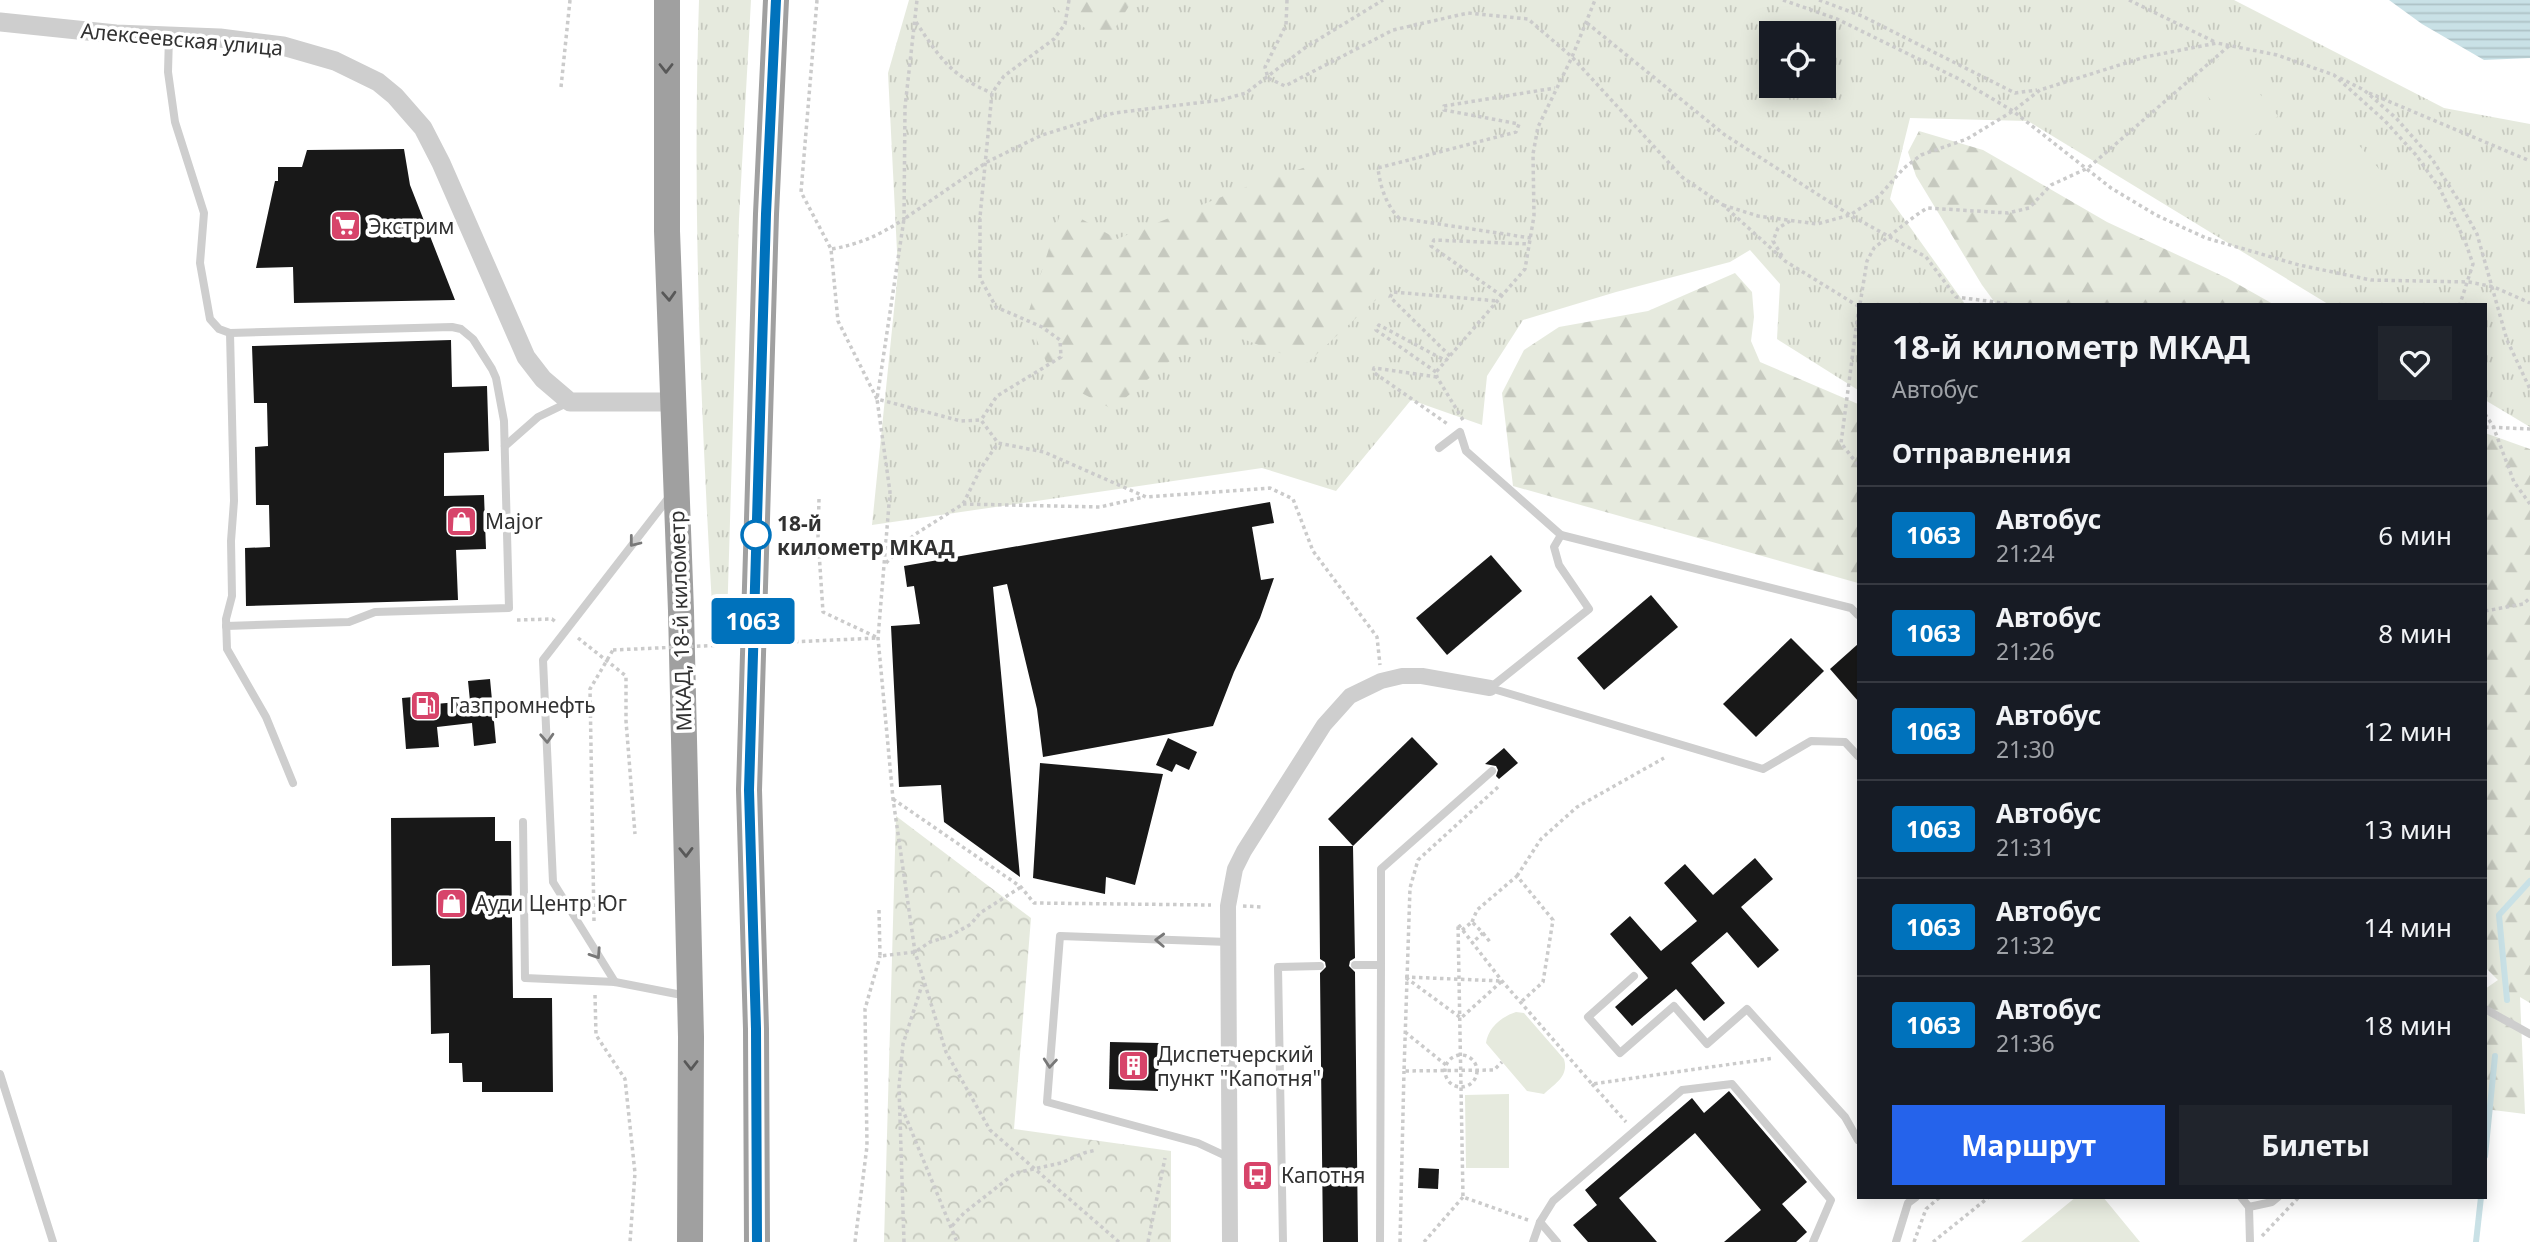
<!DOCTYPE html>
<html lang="ru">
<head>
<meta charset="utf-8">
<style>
  body { margin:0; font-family:"Noto Sans",sans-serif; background:#20242c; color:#f1f3f6; height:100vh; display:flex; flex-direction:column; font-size:26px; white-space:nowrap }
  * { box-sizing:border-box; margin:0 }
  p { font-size:23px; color:#9ea1a6 }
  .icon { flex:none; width:38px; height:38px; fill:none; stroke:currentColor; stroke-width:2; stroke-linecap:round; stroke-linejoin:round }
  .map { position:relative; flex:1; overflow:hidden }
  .panel { position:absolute; left:1857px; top:303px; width:630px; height:896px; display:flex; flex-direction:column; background:#171b24; border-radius:0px; box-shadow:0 4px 18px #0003 }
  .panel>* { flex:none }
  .badge { padding:0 14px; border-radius:5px; font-size:24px; line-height:46px }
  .buttons { position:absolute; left:1759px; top:21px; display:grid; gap:14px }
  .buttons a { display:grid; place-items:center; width:77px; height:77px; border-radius:0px; background:#171b24; box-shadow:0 4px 18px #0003; font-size:35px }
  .map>.badge { position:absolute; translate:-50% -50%; box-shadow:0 0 0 4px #fff }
  h2 { padding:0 35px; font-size:26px; line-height:63px }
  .round { display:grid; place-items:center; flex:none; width:74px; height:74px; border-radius:0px; background:#20242c }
  .overview { display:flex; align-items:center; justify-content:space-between; height:119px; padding:0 35px }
  h1 { font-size:33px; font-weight:700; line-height:52px }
  .cta { display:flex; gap:14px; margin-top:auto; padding:14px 35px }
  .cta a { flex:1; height:80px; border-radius:0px; background:#2563eb; color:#fff; font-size:28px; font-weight:700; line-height:80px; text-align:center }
  .cta a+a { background:#20242c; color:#f1f3f6 }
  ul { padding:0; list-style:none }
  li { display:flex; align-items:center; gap:21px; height:98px; padding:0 35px; border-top:2px solid #363941 }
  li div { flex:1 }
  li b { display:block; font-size:26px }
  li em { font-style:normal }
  li .badge { min-width:77px; font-weight:700; text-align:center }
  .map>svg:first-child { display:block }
</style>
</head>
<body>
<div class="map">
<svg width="2530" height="1242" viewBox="0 0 2530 1242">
  <defs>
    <pattern id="grass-tufts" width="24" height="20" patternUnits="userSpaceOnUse" patternTransform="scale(1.75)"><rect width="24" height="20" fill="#e6eade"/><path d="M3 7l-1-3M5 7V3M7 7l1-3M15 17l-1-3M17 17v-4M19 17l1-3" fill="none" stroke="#c6c9bf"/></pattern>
    <pattern id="forest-firs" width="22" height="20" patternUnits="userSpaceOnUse" patternTransform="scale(1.75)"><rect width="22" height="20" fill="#e6eade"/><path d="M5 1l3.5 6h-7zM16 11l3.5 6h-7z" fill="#c6c9bf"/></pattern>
    <pattern id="park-crowns" width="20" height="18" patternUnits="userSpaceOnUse" patternTransform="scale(1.75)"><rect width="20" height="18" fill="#e6eade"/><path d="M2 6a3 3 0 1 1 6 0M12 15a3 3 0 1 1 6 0" fill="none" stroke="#c6c9bf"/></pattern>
    <pattern id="water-rules" width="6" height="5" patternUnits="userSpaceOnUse" patternTransform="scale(1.75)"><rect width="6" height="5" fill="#c9e1e6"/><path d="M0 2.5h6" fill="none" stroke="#adc2c6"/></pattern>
  </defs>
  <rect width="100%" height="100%" fill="#fff"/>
  <!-- grass -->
  <g fill="url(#grass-tufts)" fill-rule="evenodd">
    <path d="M699 0H751L739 219 727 622 713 623C701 415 692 208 699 0Z"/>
    <path d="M909 0H2234L2444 108 2530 124V427L2485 400V304H2328L2028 121 1910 118 1890 199 1965 304H1858V390L1777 339 1780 284 1750 250 1730 262 1616 292 1523 320 1487 376 1482 425 1411 400 1336 491 1262 468 872 525 898 271 888 73ZM1771 33H1824V86H1771Z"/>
  </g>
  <!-- forest -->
  <g fill="url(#forest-firs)">
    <path d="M1051 0H1133L1106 42 1052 6Z"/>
    <path d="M1919 131 1983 150 2107 222 2227 278 2273 304H1996L1982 285 1916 176 1908 152Z"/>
    <path d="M1321 162 1364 217 1379 297 1307 363 1211 327 1112 409 1053 378 1027 317 1062 208 1117 239 1246 187Z"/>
    <path d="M1735 273 1752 292 1754 317 1751 341 1760 362 1858 404V583L1513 486 1502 393 1524 350 1559 327 1648 311Z"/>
    <path d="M2485 433 2530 449V1003L2520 997 2525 1114 2485 1109V989L2498 980 2485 967Z"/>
  </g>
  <!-- park -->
  <path fill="url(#park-crowns)" d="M896 816 1031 918 1014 1129 1171 1151V1242H884Z"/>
  <!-- pitch -->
  <g fill="#e6eade">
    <path d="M2226 53 2278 116 2246 142 2194 80Z"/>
    <path d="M2348 132 2400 194 2368 220 2317 158Z"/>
    <path d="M1516 1012 1524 1013 1564 1059C1569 1076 1556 1083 1544 1094L1527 1091 1486 1043C1488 1028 1501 1017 1516 1012Z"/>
    <path d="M1509 1094V1168H1466L1465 1095Z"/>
    <path d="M2076 1197H2103L2140 1242H2021Z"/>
  </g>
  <!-- water -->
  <path fill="url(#water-rules)" d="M2389 0H2530V58L2484 60 2422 24Z"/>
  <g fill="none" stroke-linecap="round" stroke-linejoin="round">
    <!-- stream -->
    <g stroke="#c9e1e6" stroke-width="6">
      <path d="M2507 1000 2499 915 2530 881"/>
      <path d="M2485 1156 2495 1056"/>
      <path d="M2476 1242 2481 1197"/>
    </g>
  </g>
  <!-- building -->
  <g fill="#181818">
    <path d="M404 149 410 185 455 300 294 303 293 267 256 268 275 181H278V167H302L307 150Z"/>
    <path d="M451 340 452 387 487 386 489 451 444 453V496L484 495 486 549 456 550 458 600 246 606 245 548 270 547 269 505H256L255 447 268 446 267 403H254L252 346Z"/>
    <path d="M1270 502 1274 523 1252 527 1261 580 1274 578 1260 618 1234 672 1213 726 1043 757 1037 709 1007 584 993 587 1020 877 944 822 941 785 899 787 891 626 920 624 914 586 907 587 904 566Z"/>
    <path d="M1491 555 1522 591 1447 655 1416 618Z"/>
    <path d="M1651 595 1678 627 1604 690 1577 658Z"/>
    <path d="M1791 638 1824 671 1756 737 1723 704Z"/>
    <path d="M1858 644V701L1830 669Z"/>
    <path d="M490 679 496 743 474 746 472 723 437 727 439 747 406 749 402 698 435 695V704L470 701 468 681Z"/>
    <path d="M1412 737 1438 764 1353 846 1328 819Z"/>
    <path d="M1168 738 1197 752 1189 770 1176 764 1172 772 1156 765Z"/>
    <path d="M1504 748 1518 763 1499 779 1496 776 1498 770 1496 766 1485 764Z"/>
    <path d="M1040 763 1163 774 1135 885 1106 877 1105 894 1033 878Z"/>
    <path d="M495 817V841H511L513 998H552L553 1092H482V1082H463L462 1063H449V1033L431 1034 430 965 392 966 391 818Z"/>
    <path d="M1319 846H1353L1355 958 1350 961 1349 966 1355 972 1358 1242H1323L1320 973 1326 967 1325 962 1320 959Z"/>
    <path d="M1755 858 1773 879 1741 907 1779 950 1758 968 1727 932 1691 963 1725 1003 1704 1021 1676 989 1632 1026 1615 1007 1648 978 1610 934 1630 916 1661 951 1697 921 1664 883 1685 864 1713 895Z"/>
    <path d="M1110 1042 1159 1043 1158 1091 1109 1089Z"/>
    <path d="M1729 1091 1807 1182 1782 1204 1807 1232 1796 1242H1724L1761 1210 1695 1133 1619 1198 1657 1242H1588L1573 1225 1597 1205 1585 1190 1692 1098 1704 1113Z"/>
    <path d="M1419 1168 1439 1169 1438 1189 1418 1188Z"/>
  </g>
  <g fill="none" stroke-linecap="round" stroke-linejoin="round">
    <!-- path -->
    <g stroke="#cbcbcb" stroke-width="3.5" stroke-dasharray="3.5 3.5" stroke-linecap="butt">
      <path d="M817 0 801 192 831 249 838 321 877 399 961 421 981 420"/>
      <path d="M1069 0 1065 24 1054 39 1004 76 992 93 980 217V278L996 307 1042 327 1060 340 1061 357 997 396 981 420 998 443 1044 452 1146 497 1270 488 1293 499 1313 551 1377 637 1380 665"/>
      <path d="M1287 0 1286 25 1265 67 1268 78 1285 86 1393 30 1468 13 1528 19 1572 57 1682 177 1723 205 1785 261 1858 306"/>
      <path d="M1783 0 1837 19 1959 79 2013 111 2111 188 2156 215 2206 238 2299 265 2371 280 2469 282 2494 287 2530 303"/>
      <path d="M1819 0 1862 16 2015 93 2037 90"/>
      <path d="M2129 0 2215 42"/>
      <path d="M916 22C939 57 952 77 992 93"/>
      <path d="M1587 23 1725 135 1850 215 1926 257 1956 297 2011 304"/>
      <path d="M2340 78 2364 90 2396 118 2432 159 2457 198 2477 234 2507 340 2530 389"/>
      <path d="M561 87 570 0"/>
      <path d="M2369 93 2530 161"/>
      <path d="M1723 205 1758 216 1817 224 1850 215 1879 196 1904 168 1921 155 1967 139 2013 111 2040 90 2145 57 2217 43 2277 55 2334 75 2385 121 2416 155 2440 189 2465 241 2473 264 2460 304"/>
      <path d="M1531 238 1399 218C1386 205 1380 186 1378 168L1516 132 1519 124 1444 110V106L1555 88"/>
      <path d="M832 249C860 244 880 235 904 219L905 107 917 0"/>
      <path d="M1782 256 1773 241 1778 228 1790 221"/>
      <path d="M1502 296 1431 246 1434 240 1529 244"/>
      <path d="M1860 304 1867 261 1874 248 1915 216 1927 208 2008 213 2029 208 2051 185 2088 168 2230 45"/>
      <path d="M1858 314 1841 443 1858 465"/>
      <path d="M1450 356 1390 297 1393 292 1498 301"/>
      <path d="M1436 372 1376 330 1379 325 1446 361"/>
      <path d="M1437 377 1374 368 1373 372 1449 425"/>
      <path d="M2485 414 2493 426 2514 482 2530 504"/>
      <path d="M1463 420 1437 377 1436 372 1525 269 1534 216 1533 154 1538 127 1572 57 1595 0"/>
      <path d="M2485 427 2530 429"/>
      <path d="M819 499 818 537 823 612 878 638"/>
      <path d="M963 504 1100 507 1144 497"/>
      <path d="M886 563 914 535 963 504 981 468 998 443"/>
      <path d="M2485 611 2523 604 2530 598"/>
      <path d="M517 620 552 619 557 623"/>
      <path d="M578 638 626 676V721L635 834"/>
      <path d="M1498 787 1418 860 1410 888 1404 1071 1494 1070 1502 1062"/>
      <path d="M893 799 1021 887 1034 903 1211 905"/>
      <path d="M1517 876 1541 839 1577 807 1664 758"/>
      <path d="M1243 906 1262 907"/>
      <path d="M879 910 880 956 915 952 930 942 950 936 971 924 980 913 1021 887"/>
      <path d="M594 921 590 689 613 650"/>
      <path d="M1472 922 1477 910 1517 876 1553 920 1543 982 1521 1002"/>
      <path d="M1462 930 1472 922 1483 933 1472 943"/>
      <path d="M1483 933 1490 942"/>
      <path d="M1405 977 1502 981 1461 1018Z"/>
      <path d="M595 995 596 1035 625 1079 635 1173 630 1242"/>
      <path d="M1405 1032 1446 1065"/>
      <circle cx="1461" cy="1071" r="16"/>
      <path d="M1592 1084 1626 1122"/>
      <path d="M902 1108 957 1242"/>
      <path d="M1528 1220 1463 1197 1458 924 1502 981 1592 1084 1774 1058"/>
      <path d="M952 1226 964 1213 1015 1173 1061 1163 1084 1153 1096 1150"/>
      <path d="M2262 1236 2299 1197"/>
      <path d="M855 1242 867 1146 865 1009 880 956"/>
      <path d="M904 1242 899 1087 903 1044 922 985"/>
      <path d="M1119 1242 990 1130 946 1052 915 952 893 799 878 638 890 492 877 399 904 219 987 162 1042 135 1114 113 1221 100 1246 93 1306 47 1383 0"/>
      <path d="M1148 1242 1165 1158"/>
      <path d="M1400 1242 1404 1071"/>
      <path d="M1424 1242 1463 1197"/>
      <path d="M1914 1242 1926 1209 1940 1197"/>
      <path d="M1933 1242 1989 1197"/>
    </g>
    <!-- service -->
    <g stroke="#cecece" stroke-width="8">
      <path d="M169 36 168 72 175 122 204 213 200 263 210 319 219 329 230 333 452 327 461 329 473 339 492 369 496 378 504 421 509 608 375 612 349 622 226 626"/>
      <path d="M230 333 234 501 231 541 232 596 226 619 227 649 266 717 293 783"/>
      <path d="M505 446 538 417 567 403"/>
      <path d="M1439 448 1460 432 1466 451 1561 535 1554 547 1559 565 1589 609 1490 688"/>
      <path d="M1561 535 1851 608 1858 615"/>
      <path d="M1490 688 1763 769 1811 741 1845 742 1858 756"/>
      <path d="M523 822 525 978 615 982 687 996"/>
      <path d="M1228 942 1060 936 1047 1102 1198 1143 1228 1157"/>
      <path d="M1355 965H1381V869L1492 771"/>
      <path d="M1634 976 1588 1017 1620 1053 1674 1006 1707 1044 1747 1009 1845 1117 1858 1140"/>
      <path d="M615 982 553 882 543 660 670 496"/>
      <path d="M2485 1009 2530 1034"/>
      <path d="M0 1074 53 1242"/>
      <path d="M2241 1197 2249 1207 2250 1242"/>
      <path d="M2249 1207 2272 1202 2278 1197"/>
      <path d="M1540 1222 1557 1242"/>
      <path d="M1283 1242 1278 967 1320 966"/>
      <path d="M1380 1242 1381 965"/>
      <path d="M1533 1242 1540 1222 1553 1201 1682 1090 1732 1084 1831 1200 1813 1242"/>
      <path d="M1896 1242 1908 1203 1916 1197"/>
    </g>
    <!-- minor -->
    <path stroke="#cecece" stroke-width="16" d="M1230 1242 1228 906 1235 869 1244 851 1324 725 1350 696 1381 681 1402 676H1422L1490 688"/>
    <!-- tertiary -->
    <path stroke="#cecece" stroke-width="19" d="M0 22 116 34 220 38 283 46 335 61 378 82 395 96 423 128 441 163 526 357 543 379 570 402H674"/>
    <!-- trunk -->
    <g stroke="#a0a0a0" stroke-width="26">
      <path d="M667 0V231L681 611 691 1037 690 1242"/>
      <path d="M757 1242 756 1029 749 790 766 214 776 0"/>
    </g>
    <!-- path-bridge -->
    <path stroke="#cbcbcb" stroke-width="3.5" stroke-dasharray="3.5 3.5" stroke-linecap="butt" d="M613 650 878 638"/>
  </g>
  <!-- one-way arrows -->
  <defs><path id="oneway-chevron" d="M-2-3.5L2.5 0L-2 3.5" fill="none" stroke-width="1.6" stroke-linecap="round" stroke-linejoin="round" transform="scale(1.75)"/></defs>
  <g stroke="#585858">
    <use href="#oneway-chevron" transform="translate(666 68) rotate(90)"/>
    <use href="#oneway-chevron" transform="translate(669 296) rotate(87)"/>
    <use href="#oneway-chevron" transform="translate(686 852) rotate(89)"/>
    <use href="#oneway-chevron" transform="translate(691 1065) rotate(90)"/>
  </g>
  <g stroke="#787878">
    <use href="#oneway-chevron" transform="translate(634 542) rotate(128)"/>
    <use href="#oneway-chevron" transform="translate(547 738) rotate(87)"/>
    <use href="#oneway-chevron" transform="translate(1160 940) rotate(-178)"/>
    <use href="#oneway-chevron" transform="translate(596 954) rotate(57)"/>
    <use href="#oneway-chevron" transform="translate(1050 1063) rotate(95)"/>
  </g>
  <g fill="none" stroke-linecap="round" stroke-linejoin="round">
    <defs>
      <path id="line" d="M757 1242 756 1029 749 790 766 214 776 0"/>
    </defs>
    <!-- line casing -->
    <use href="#line" stroke="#fff" stroke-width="16"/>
    <!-- line -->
    <use href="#line" stroke="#0072bc" stroke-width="10"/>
  </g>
  <!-- icons -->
  <defs>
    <symbol id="supermarket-square" viewBox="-11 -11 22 22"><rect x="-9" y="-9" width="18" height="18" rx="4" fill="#d7446a" stroke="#fff"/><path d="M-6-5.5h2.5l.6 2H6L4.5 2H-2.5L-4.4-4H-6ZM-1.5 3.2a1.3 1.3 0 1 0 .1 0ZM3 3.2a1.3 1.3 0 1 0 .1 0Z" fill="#fff"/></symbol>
    <symbol id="shop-square" viewBox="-11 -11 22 22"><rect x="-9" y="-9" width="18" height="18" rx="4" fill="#d7446a" stroke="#fff"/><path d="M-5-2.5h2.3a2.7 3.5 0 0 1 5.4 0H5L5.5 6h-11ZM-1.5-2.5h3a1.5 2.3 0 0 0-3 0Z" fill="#fff"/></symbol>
    <symbol id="fuel-square" viewBox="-11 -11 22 22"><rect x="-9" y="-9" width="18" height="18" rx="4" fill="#d7446a" stroke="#fff"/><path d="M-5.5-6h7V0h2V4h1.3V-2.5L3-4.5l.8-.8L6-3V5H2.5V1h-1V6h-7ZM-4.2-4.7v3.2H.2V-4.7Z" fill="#fff"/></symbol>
    <symbol id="building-square" viewBox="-11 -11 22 22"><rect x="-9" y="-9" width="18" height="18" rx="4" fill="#d7446a" stroke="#fff"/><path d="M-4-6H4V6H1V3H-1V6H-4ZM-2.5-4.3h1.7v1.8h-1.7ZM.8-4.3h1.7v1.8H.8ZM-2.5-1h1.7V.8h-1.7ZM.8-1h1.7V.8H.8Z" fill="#fff"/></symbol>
    <symbol id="bus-square" viewBox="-11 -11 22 22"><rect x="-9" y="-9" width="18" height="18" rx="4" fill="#d7446a" stroke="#fff"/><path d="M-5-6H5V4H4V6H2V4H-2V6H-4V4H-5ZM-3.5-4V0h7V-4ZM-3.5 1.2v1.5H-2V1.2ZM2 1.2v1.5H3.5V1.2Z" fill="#fff"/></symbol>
  </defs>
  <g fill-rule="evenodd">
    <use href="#supermarket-square" x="328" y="208" width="35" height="35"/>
    <use href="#shop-square" x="444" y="504" width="35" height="35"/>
    <use href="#fuel-square" x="408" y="688" width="35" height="35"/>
    <use href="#shop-square" x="434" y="886" width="35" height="35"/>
    <use href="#building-square" x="1116" y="1048" width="35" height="35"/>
    <use href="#bus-square" x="1240" y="1158" width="35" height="35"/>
  </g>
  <!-- markers -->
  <circle fill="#fff" stroke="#0072bc" stroke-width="3.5" cx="756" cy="535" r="14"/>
  <g text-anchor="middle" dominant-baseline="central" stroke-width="7" stroke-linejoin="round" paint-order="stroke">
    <!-- street labels -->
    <g font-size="21" fill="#313131" stroke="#fff">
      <text transform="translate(182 39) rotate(5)">Алексеевская улица</text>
      <text transform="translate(680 621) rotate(-92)">МКАД, 18-й километр</text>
    </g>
    <!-- poi labels -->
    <g font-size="21" fill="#313131" stroke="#fff" text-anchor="start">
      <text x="368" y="226">Экстрим</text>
      <text x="485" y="521">Major</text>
      <text x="449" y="705">Газпромнефть</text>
      <text x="475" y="903">Ауди Центр Юг</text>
      <text x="1157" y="1054">Диспетчерский<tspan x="1157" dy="24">пункт "Капотня"</tspan></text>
      <text x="1281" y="1175">Капотня</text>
    </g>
    <!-- stop labels -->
    <g font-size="21" font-weight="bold" fill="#313131" stroke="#fff" text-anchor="start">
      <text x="777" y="523">18-й<tspan x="777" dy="24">километр МКАД</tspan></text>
    </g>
  </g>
</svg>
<div class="buttons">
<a><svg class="icon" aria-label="locate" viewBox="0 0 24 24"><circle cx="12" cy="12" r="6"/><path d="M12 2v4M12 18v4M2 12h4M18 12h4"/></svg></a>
</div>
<b class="badge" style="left:753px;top:621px;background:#0072bc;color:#fff">1063</b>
<section class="panel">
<div class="overview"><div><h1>18-й километр МКАД</h1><p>Автобус</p></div><a class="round"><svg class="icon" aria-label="heart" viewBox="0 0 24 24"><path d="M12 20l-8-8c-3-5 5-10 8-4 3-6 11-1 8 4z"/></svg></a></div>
<h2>Отправления</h2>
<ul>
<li><span class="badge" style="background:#0072bc;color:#fff">1063</span><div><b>Автобус</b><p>21:24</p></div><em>6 мин</em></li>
<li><span class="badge" style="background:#0072bc;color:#fff">1063</span><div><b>Автобус</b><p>21:26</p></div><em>8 мин</em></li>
<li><span class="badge" style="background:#0072bc;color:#fff">1063</span><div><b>Автобус</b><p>21:30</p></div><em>12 мин</em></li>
<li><span class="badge" style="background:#0072bc;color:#fff">1063</span><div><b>Автобус</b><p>21:31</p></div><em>13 мин</em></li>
<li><span class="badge" style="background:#0072bc;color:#fff">1063</span><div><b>Автобус</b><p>21:32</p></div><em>14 мин</em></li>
<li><span class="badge" style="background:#0072bc;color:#fff">1063</span><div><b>Автобус</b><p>21:36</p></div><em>18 мин</em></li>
</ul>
<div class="cta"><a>Маршрут</a><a>Билеты</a></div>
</section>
</div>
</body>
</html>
